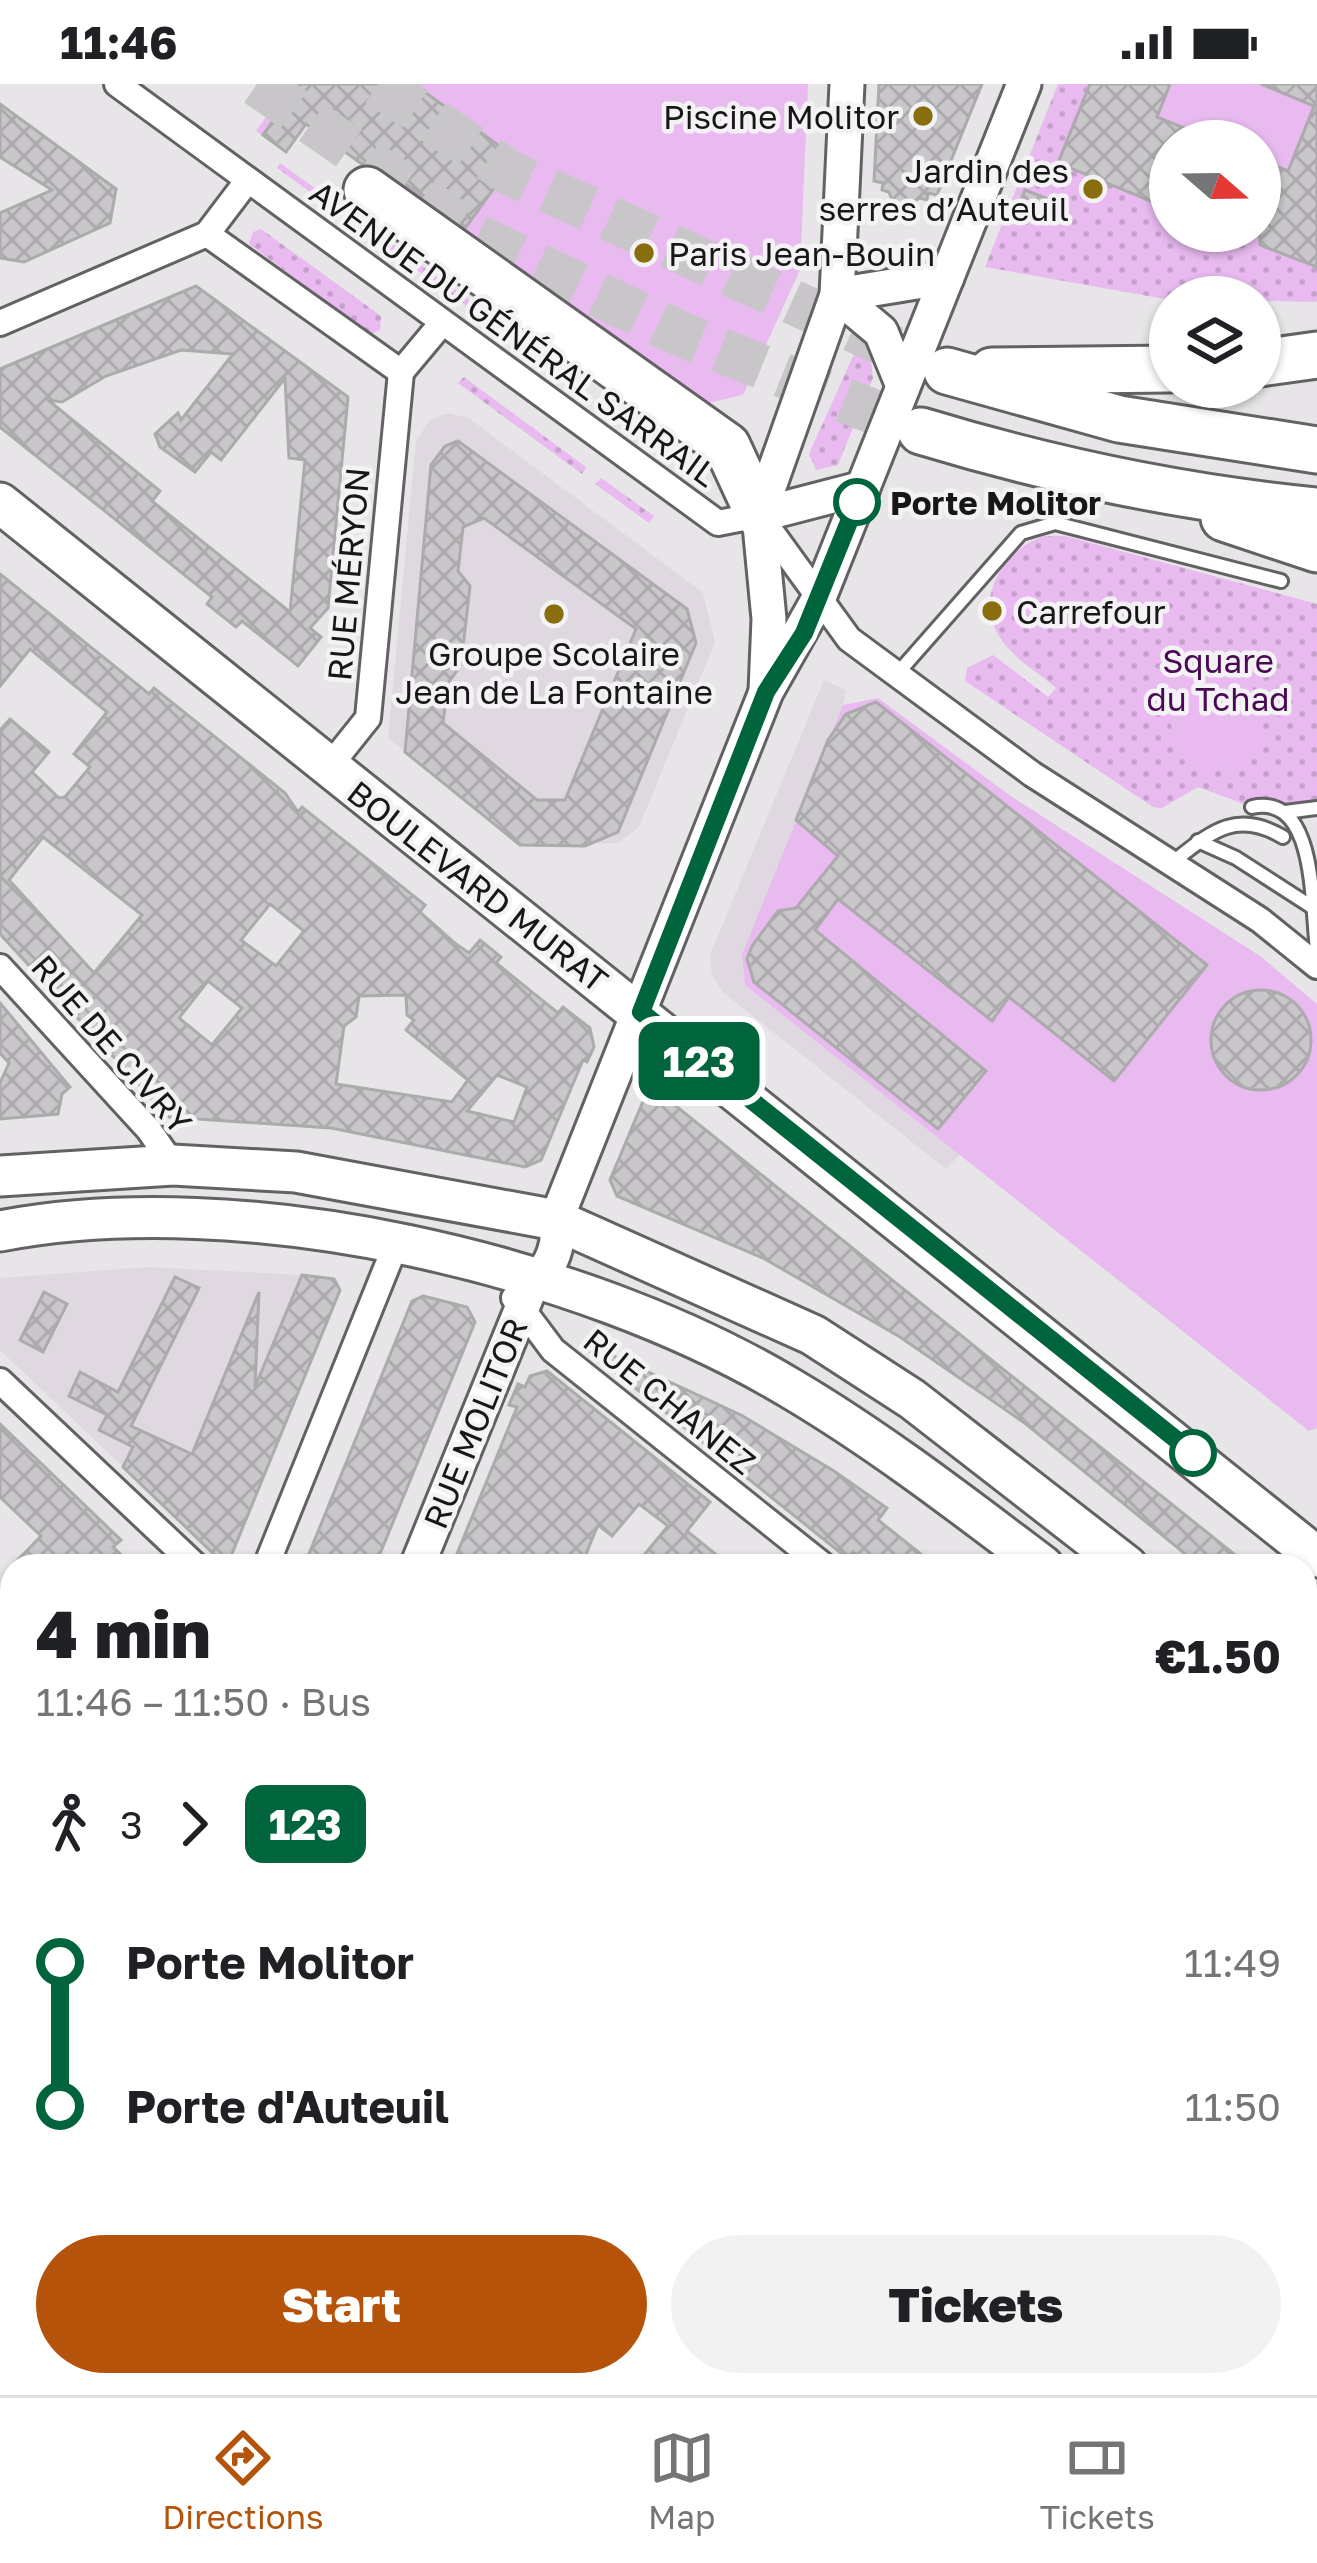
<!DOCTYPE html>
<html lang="en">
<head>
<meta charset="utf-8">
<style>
  body { margin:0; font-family:"Golos Text",sans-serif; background:#f2f2f2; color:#202124; height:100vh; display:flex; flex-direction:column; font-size:45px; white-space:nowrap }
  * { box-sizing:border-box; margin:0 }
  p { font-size:39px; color:#757577 }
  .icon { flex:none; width:66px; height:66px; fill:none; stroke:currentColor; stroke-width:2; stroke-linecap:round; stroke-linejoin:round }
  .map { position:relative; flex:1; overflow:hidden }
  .side { position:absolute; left:0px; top:1470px; width:1317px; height:843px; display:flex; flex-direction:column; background:#fff; border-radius:36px 36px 0 0; box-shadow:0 3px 9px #0004 }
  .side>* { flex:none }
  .badge { padding:0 24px; border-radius:18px; font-size:42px; line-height:78px }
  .needle { width:78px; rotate:110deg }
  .buttons { position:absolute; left:1149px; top:36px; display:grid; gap:24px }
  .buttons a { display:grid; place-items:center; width:132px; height:132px; border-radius:50%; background:#fff; box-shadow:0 3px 9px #0004; font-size:60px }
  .map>.badge { position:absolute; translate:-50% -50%; box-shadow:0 0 0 6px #fff }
  .legs { display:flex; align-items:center; gap:18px; height:132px; padding:0 36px; font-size:39px }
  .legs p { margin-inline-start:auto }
  .overview { display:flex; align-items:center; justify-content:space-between; height:204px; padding:0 36px }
  h1 { font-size:66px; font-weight:800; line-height:90px }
  .button { display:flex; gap:24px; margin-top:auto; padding:24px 36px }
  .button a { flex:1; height:138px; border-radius:72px; background:#b45309; color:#fff; font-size:48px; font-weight:800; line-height:138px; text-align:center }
  .button a+a { background:#f2f2f2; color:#202124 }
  ul { padding:0 36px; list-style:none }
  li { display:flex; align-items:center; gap:42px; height:144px; font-size:45px }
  li i { display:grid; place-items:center; width:18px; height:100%; margin:0 15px; background:currentColor }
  li i::after { content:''; width:30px; height:30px; margin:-15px; border:9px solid; border-radius:50%; background:#fff }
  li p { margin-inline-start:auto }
  li:first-child i { background:linear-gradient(#0000 50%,currentColor 0) }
  li:last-child i { background:linear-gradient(currentColor 50%,#0000 0) }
  .status { display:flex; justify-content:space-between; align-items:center; height:84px; padding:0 60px; background:#fff; direction:ltr }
  .status svg { height:33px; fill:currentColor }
  .tabs { display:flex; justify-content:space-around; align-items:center; height:168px; border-top:3px solid #e0e0e0; background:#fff; font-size:33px; color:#757577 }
  .tabs a { display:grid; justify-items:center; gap:6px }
  .tabs .on { color:#b45309 }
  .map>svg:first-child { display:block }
</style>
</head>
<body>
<div class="status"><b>11:46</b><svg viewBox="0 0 49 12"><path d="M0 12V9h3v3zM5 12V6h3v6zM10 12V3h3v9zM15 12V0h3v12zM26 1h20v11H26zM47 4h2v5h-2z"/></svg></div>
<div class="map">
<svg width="1317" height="2311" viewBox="0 0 1317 2311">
  <defs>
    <pattern id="grass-dots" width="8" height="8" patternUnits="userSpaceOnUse" patternTransform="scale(3)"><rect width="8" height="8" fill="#e8baf0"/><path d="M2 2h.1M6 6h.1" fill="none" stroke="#c69fcd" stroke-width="1.8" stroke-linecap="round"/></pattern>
    <pattern id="building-cross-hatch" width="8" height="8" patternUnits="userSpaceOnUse" patternTransform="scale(3)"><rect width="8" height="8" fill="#c9c7ca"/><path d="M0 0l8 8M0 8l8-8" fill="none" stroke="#acaaad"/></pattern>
  </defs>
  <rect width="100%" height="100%" fill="#e7e5e7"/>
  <!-- built -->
  <g fill="#e0d8e1">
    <path d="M448 329 469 334 703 509 715 558 639 743 618 759 520 761 388 654 416 357 430 336Z"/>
    <path d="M824 596 846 606 843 621 742 870 745 901 961 1069 946 1085 724 909 712 892 710 871Z"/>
    <path d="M148 1183 302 1191 218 1394 179 1436 0 1266V1194Z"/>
    <path d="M551 2301H751L762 2311H559Z"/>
  </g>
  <!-- grass -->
  <g fill="url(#grass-dots)" fill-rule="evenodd">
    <path d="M1058 0H1317V218L1165 215 985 183ZM1170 57H1260V147H1170Z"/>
    <path d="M280 79 573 291 569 296 277 84Z"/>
    <path d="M261 145 381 232 380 246 371 250 249 160 253 148Z"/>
    <path d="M858 261 870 268 873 294 838 381 816 386 809 370Z"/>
    <path d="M464 293 586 383 582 390 458 299Z"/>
    <path d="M601 394 654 432 649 439 595 400Z"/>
    <path d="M1044 452H1065L1317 520V717L1252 723 1198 703 1162 724 1153 723 965 597 967 584 993 571 1048 613 1056 604C1037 587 1013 575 999 552 974 512 1005 465 1044 452Z"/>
  </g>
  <!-- garden -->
  <g fill="#e8baf0">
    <path d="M290 0H808L800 186 743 311 708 319 307 41 286 68 256 47Z"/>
    <path d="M1090 0H1317V183L1225 147H1260V57H1170V125L1058 79Z"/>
    <path d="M1199 558 1240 567 1256 614 1261 666 1225 685 1186 681 1168 633 1165 578Z"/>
    <path d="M878 614 1012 713 1260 872 1317 920V1344L1309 1347 745 901 742 870 843 621Z"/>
  </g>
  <!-- building -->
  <g fill="url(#building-cross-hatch)" stroke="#acaaac" stroke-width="3" fill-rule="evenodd">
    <path d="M300 0H391L414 17 422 6 516 74 466 143 383 84 362 80 306 40 286 68 263 51Z"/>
    <path d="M879 0H982L937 111 928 109 927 116 919 114 908 124 893 119 889 108 882 106 883 99 874 97Z"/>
    <path d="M1090 0H1170L1157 33 1213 56 1170 57V125L1058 79Z"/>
    <path d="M1261 0H1317V183L1260 161V76L1288 87 1314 22Z"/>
    <path d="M0 20 116 105 110 139 24 178 0 174V129L52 106 0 73Z"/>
    <path d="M1025 106 1048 115 1039 137 1016 129Z"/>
    <path d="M196 202 348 313 328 524 310 544 321 553 298 582 242 537 236 543 207 520 212 513 0 343V285ZM181 266 233 270 181 336 178 329 155 350 160 363 195 388 211 368 221 376 285 294 289 374 305 376 290 528 152 417 160 407 48 316 62 318 106 292Z"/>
    <path d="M458 357 687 525 696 559 618 748 585 762 520 761 405 668 431 381 445 362ZM484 434 636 545 565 716H537L443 639 448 599 461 581 470 502 458 487 463 443Z"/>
    <path d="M0 490 149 610 154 604 285 709 298 728 302 723 425 821 420 828 456 860 469 869 480 856 501 873 496 879 558 929 563 923 590 944 594 963 587 978 583 976 541 1076 525 1083 331 1044 169 1033 0 850V646L10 635 49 668 32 688 59 714 65 713 90 683 74 670 107 628 30 565 0 602ZM43 753 142 831 94 889 9 796ZM270 820 304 847 276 882 241 856ZM208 897 242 924 212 961 179 934ZM406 911 407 931 414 936 406 946 468 996 452 1018 336 1000 344 942 356 933 359 912ZM497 991 527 1003 514 1038 467 1027Z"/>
    <path d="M876 618 1207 881 1114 997 1009 913 992 937 838 815 815 846 986 987 938 1045 754 898 747 875 752 862 778 827 796 824 838 772 796 736 828 656 846 630Z"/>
    <circle cx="1261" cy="956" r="50"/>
    <path d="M0 919 70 1003 62 1010 58 1030 0 1035V999L9 979 0 969Z"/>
    <path d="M661 1010 1039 1314 1249 1482H1200L1026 1340 900 1253 763 1174 617 1112 610 1096 644 1015Z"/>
    <path d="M302 1191 334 1195 340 1206 231 1472 219 1475 123 1383 133 1363 99 1346 107 1331 69 1312 80 1288 118 1308 175 1193 199 1204 131 1342 192 1370 259 1208 255 1303Z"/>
    <path d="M44 1208 67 1220 43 1268 20 1256Z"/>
    <path d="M423 1212 467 1223 475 1238 375 1482H304L412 1217Z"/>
    <path d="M590 1261 741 1331 834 1387 887 1424 878 1436 936 1482H870L853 1468 847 1474 588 1266Z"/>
    <path d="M547 1287 710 1418 687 1447 730 1482H635L668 1442 639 1420 612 1452 598 1441 581 1482H452L517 1323 509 1321 518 1300 525 1303 530 1292Z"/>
    <path d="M0 1340 121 1456 113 1463 133 1482H12L41 1452 0 1413Z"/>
  </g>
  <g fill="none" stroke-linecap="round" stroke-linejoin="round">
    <!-- highway-tunnel -->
    <g stroke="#c8c6c8" stroke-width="45" stroke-dasharray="45 22" stroke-linecap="butt">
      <path d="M257 0 475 152 683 251 921 347"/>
      <path d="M378 0 510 89 911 272"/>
    </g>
    <defs>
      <g id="lane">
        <path d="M897 590 1021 449 1055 439 1281 497"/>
        <path d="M1252 723C1317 709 1311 821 1317 865"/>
        <path d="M1285 728 1317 724"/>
        <path d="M1198 757 1236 774 1312 823"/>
        <path d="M1173 778C1211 748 1236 725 1283 753"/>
        <path d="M0 2099 12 2108"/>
      </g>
      <g id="street">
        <path d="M117 0 718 439 759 431 849 555 1032 690 1260 836 1317 882"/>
        <path d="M207 150 401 288"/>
        <path d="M0 239 207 150 248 96"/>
        <path d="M401 288 442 239"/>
        <path d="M328 684 368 634 401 288"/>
        <path d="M0 883 149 1046 173 1081"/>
        <path d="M514 1214 553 1266 824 1482"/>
        <path d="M0 1297 196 1482"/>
        <path d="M266 1482 396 1160"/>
        <path d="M0 1739 12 1753"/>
        <path d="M1305 1866 1317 1876"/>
        <path d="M496 2301 505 2311"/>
        <path d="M1059 2301 1070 2311"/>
      </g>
      <g id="secondary">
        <path d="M837 211 881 248 903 302"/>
        <path d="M837 211 947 193"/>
        <path d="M759 431 863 404"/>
        <path d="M766 607 769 535 759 431 837 211 847 0"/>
        <path d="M417 1482 533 1197C552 1185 561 1158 556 1136L766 608 818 516 1024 0"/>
        <path d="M1305 2087 1317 2054"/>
        <path d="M73 2311 77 2301"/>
        <path d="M1225 2311 1229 2301"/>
      </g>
      <g id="primary">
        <path d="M0 419 1317 1473"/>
        <path d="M0 1092 173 1081 296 1088 556 1136 813 1251 912 1315 1127 1482"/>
        <path d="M0 1147C242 1101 579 1178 790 1304 878 1356 961 1420 1043 1482"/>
        <path d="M1305 1649 1317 1661"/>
        <path d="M1305 1730 1317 1743"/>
      </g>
      <g id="highway">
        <path d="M367 106 727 362 759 431"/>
        <path d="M1260 279 1317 271"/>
        <path d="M947 287 1119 335 1317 366"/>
        <path d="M992 287 1170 285"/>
        <path d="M921 347C1053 387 1180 414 1317 427"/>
        <path d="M1224 434 1317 465"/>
      </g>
    </defs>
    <!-- lane casing -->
    <use href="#lane" stroke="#636163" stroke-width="18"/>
    <!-- street casing -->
    <use href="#street" stroke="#636163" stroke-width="30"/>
    <!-- secondary casing -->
    <use href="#secondary" stroke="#636163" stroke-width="39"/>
    <!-- primary casing -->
    <use href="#primary" stroke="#636163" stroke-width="45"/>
    <!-- highway casing -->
    <use href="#highway" stroke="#636163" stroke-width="51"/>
    <!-- lane -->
    <use href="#lane" stroke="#fff" stroke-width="12"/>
    <!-- street -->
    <use href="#street" stroke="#fff" stroke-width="24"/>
    <!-- secondary -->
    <use href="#secondary" stroke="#fff" stroke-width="33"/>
    <!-- primary -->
    <use href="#primary" stroke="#fff" stroke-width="39"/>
    <!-- highway -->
    <use href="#highway" stroke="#fff" stroke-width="45"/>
  </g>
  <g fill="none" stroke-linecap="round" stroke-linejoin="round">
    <defs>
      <path id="line-1" d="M857 418 804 549 766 608 641 928 1193 1369"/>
    </defs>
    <!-- line-1 casing -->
    <use href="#line-1" stroke="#fff" stroke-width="27"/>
    <!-- line-1 -->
    <use href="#line-1" stroke="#00643c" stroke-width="18"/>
  </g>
  <!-- markers -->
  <g fill="#896e0f" stroke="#f4f2f4" stroke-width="4.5">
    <circle cx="923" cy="32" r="12"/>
    <circle cx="1093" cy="105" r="12"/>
    <circle cx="644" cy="169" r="12"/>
    <circle cx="992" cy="527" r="12"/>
    <circle cx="554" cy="530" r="12"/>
  </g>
  <g fill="#fff" stroke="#00643c" stroke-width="6">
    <circle cx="857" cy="418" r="21"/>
    <circle cx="1193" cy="1369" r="21"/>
  </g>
  <g text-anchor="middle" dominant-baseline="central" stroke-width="9" stroke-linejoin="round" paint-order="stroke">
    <!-- poi labels -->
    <g font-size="33" fill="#181718" stroke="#f4f2f4" text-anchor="end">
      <text x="899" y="32">Piscine Molitor</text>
      <text x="1069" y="86">Jardin des<tspan x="1069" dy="38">serres d’Auteuil</tspan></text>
      <text x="668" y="169" text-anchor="start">Paris Jean-Bouin</text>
      <text x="1016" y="527" text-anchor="start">Carrefour</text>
      <text x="554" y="569" text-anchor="middle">Groupe Scolaire<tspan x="554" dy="38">Jean de La Fontaine</tspan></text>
    </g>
    <!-- street labels -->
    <g font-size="33" fill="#181718" stroke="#f4f2f4">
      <text transform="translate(514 249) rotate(36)">AVENUE DU GÉNÉRAL SARRAIL</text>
      <text transform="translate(348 490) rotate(-85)">RUE MÉRYON</text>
      <text transform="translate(478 802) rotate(38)">BOULEVARD MURAT</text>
      <text transform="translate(112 960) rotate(49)">RUE DE CIVRY</text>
      <text transform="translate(670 1317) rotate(39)">RUE CHANEZ</text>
      <text transform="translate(475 1339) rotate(-68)">RUE MOLITOR</text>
    </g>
    <!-- stop labels -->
    <g font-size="33" font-weight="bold" fill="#181718" stroke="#f4f2f4" text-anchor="start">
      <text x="890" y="418">Porte Molitor</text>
    </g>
    <!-- park labels -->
    <g font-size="33" fill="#480a52" stroke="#f4f2f4">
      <text x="1218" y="576">Square<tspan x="1218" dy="38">du Tchad</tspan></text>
    </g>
  </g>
</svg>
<div class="buttons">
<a><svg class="needle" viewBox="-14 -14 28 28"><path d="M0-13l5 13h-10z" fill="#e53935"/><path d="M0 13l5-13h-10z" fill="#757577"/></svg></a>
<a><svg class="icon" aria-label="layers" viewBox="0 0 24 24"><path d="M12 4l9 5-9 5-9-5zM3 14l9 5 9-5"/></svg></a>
</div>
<b class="badge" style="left:699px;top:977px;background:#00643c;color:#fff">123</b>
<section class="side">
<div class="overview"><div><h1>4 min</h1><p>11:46 – 11:50 · Bus</p></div><b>€1.50</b></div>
<div class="legs"><svg class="icon" aria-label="walk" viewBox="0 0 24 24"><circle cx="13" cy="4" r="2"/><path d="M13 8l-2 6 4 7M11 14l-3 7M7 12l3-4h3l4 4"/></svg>3<svg class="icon" aria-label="forward" viewBox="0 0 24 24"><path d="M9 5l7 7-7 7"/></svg><b class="badge" style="background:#00643c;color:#fff">123</b></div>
<ul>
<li><i style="color:#00643c"></i><b>Porte Molitor</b><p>11:49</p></li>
<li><i style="color:#00643c"></i><b>Porte d'Auteuil</b><p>11:50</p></li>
</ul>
<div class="button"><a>Start</a><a>Tickets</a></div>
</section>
</div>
<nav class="tabs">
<a class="on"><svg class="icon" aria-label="directions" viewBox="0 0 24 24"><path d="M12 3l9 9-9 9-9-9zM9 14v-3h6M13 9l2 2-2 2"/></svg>Directions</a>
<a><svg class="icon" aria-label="map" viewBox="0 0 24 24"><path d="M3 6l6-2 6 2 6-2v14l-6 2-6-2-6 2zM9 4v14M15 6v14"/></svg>Map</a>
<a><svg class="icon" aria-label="tickets" viewBox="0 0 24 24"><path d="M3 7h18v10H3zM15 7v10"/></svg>Tickets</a>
</nav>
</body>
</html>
